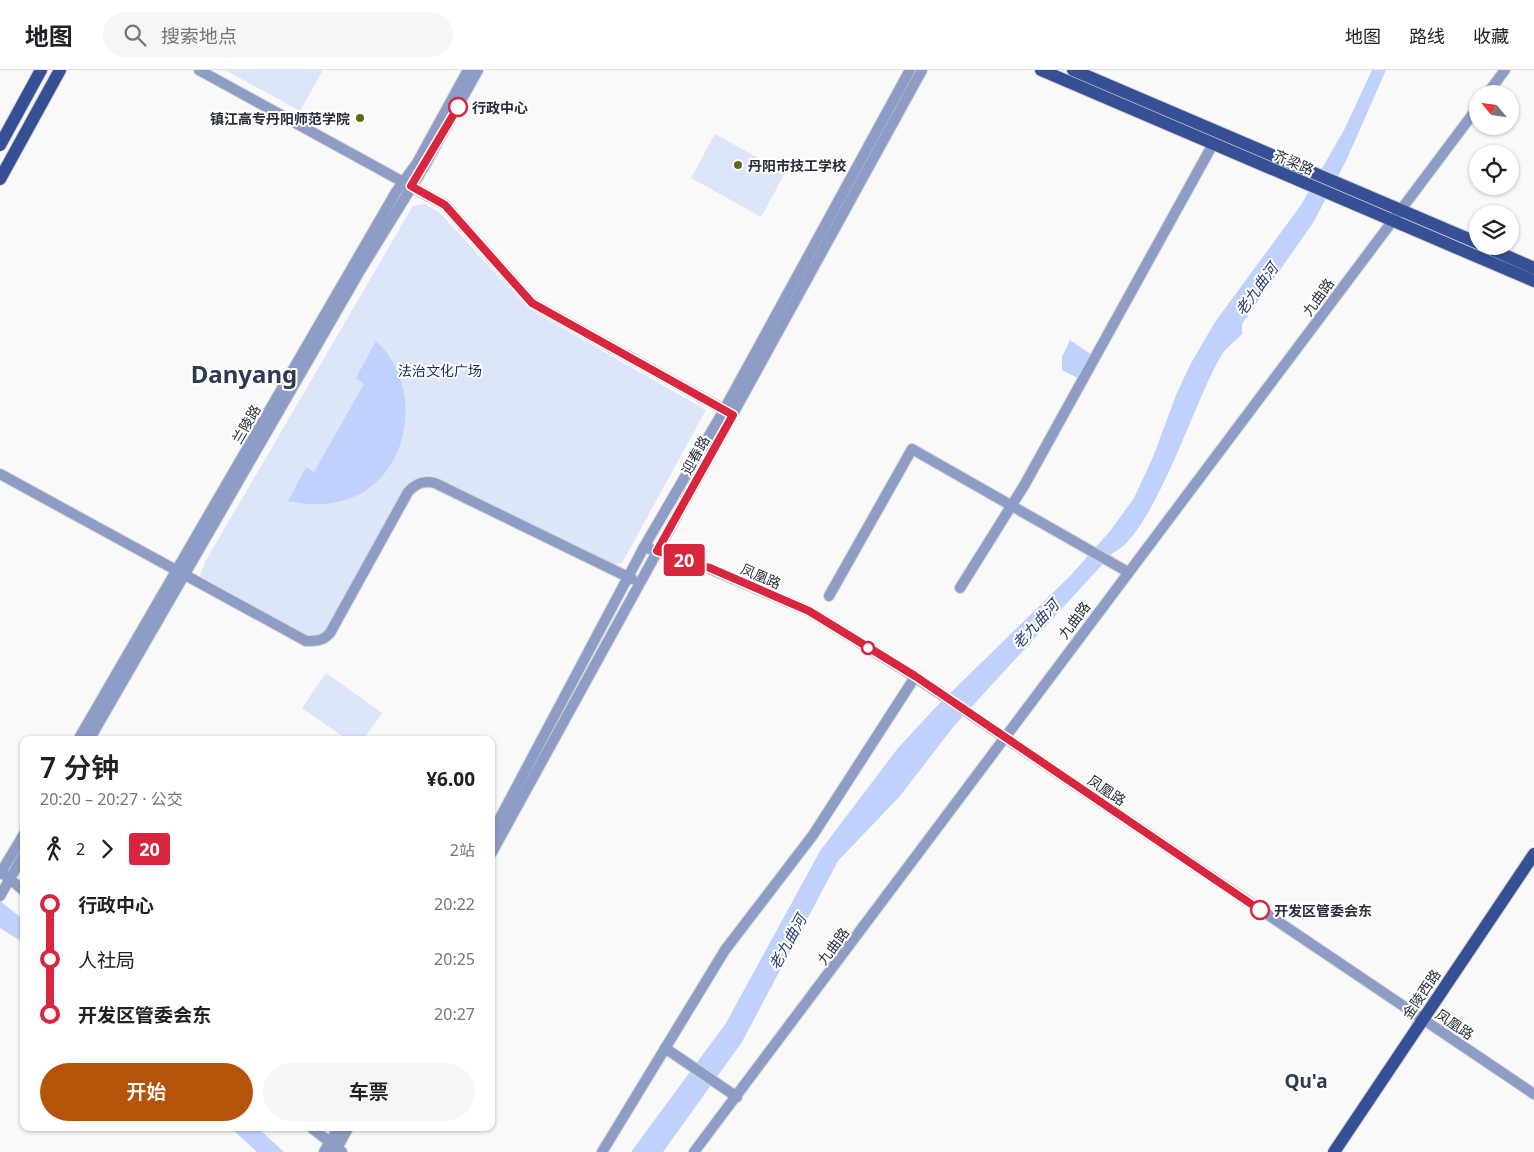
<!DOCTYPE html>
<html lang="zh">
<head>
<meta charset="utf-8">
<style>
  body { margin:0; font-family:"Noto Sans","Noto Sans SC",sans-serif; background:#f6f6f6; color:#202124; height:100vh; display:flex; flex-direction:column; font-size:19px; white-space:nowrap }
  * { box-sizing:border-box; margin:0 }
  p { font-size:16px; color:#757577 }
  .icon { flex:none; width:28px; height:28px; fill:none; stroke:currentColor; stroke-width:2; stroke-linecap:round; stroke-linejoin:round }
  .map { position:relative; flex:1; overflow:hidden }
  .drawer { position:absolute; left:20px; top:666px; width:475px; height:395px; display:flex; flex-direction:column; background:#fff; border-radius:10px; box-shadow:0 1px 4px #0004 }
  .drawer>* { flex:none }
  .badge { padding:0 10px; border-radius:4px; font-size:18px; line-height:32px }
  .needle { width:32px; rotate:299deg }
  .fabs { position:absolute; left:1469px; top:15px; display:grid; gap:10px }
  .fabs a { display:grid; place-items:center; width:50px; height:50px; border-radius:50%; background:#fff; box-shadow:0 1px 4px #0004; font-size:25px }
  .map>.badge { position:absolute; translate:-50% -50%; box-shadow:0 0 0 2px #fff }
  .legs { display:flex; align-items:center; gap:8px; height:55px; padding:0 20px; font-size:16px }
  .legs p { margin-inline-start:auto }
  .headline { display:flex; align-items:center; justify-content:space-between; height:85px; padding:0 20px }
  h1 { font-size:28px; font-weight:600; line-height:38px }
  .action { display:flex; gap:10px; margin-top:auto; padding:10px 20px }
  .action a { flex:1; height:58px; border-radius:30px; background:#b45309; color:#fff; font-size:20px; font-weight:600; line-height:58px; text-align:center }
  .action a+a { background:#f6f6f6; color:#202124 }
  ul { padding:0 20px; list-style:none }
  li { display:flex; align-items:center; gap:18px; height:55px; font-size:19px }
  li i { display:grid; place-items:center; width:8px; height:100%; margin:0 6px; background:currentColor }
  li i::after { content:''; width:12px; height:12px; margin:-6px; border:4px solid; border-radius:50%; background:#fff }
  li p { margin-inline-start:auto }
  li:first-child i { background:linear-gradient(#0000 50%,currentColor 0) }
  li:last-child i { background:linear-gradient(currentColor 50%,#0000 0) }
  header { display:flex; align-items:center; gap:30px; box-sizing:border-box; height:70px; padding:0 25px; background:#fff; border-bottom:1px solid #e0e0e0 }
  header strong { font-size:24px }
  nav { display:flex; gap:28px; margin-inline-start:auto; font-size:18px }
  .search { width:350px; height:45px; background:#f6f6f6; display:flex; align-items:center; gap:12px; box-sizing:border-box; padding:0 18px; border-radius:28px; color:#757577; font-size:19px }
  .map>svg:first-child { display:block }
</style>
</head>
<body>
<header>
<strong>地图</strong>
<div class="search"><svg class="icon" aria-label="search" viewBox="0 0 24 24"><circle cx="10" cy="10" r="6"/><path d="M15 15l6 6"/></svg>搜索地点</div>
<nav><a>地图</a><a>路线</a><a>收藏</a></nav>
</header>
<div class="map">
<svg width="1534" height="1082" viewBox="0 0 1534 1082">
  <rect width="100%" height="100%" fill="#f9f9f9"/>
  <!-- green -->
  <g fill="#dce5f9">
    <path d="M225 0H323L300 41Z"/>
    <path d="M715 64 785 103 761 147 691 108Z"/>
    <path d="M425 134 440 143 529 239 706 340 622 493 613 494 432 405C419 407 413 410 404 420L327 559 318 566 309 567 200 506 205 492 413 136Z"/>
    <path d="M326 603 382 643 363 670H348L302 638Z"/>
  </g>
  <!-- water -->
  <g fill="#c0d2fc">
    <path d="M1372 0H1386L1346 91 1313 153 1242 254V264C1235 272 1226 277 1221 286 1195 329 1154 464 1113 483L954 656 900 726 838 791 742 972 663 1082H631L726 953 820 781 898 678 934 639 1071 505 1110 461 1134 428 1153 387 1176 325 1190 295 1215 252 1301 135 1344 60Z"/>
    <path d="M1070 270 1092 285 1080 309 1062 300V287Z"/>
    <path d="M376 271C419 310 415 389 365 421 342 435 314 437 288 431L306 397 314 402 364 314 356 308Z"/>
    <path d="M0 831 24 850V873L0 858Z"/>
    <path d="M231 1058H258L284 1082H257Z"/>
  </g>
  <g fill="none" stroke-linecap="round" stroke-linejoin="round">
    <defs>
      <g id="minor">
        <path d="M199 0 445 135 532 233 728 342"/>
        <path d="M1487 24 1505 0"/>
        <path d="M0 404 306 571C317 571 323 571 330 563L408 422C416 413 424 410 435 413L632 509"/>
        <path d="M644 477 710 499 809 541 915 607 1534 1024"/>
        <path d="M960 518 1025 414 1213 74"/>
        <path d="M829 526 912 379 1128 502"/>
        <path d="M78 670 396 122 417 93 468 0"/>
        <path d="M89 670 361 199 424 97 478 0"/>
        <path d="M491 765 644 477 724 340 910 0"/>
        <path d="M491 784 922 0"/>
        <path d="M0 804 24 764"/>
        <path d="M5 805 24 821"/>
        <path d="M0 826 24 784"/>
        <path d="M665 978 737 1027"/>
        <path d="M312 1058 342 1082"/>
        <path d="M324 1082 338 1058"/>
        <path d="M335 1082 348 1058"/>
        <path d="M602 1082 725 880 813 765 915 607"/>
        <path d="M694 1082 1478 37"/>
      </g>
      <g id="major">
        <path d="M1041 0 1534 211"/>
        <path d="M1073 0 1478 173"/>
        <path d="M0 75 41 0"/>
        <path d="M0 109 60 0"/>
        <path d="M1484 176 1534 198"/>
        <path d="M1334 1082 1534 784"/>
      </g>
    </defs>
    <!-- minor casing -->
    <use href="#minor" stroke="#d4d4d7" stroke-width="12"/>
    <!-- major casing -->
    <use href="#major" stroke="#d4d4d7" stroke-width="14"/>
    <!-- minor -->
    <use href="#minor" stroke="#8d9dc5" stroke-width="10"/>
    <!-- major -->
    <use href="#major" stroke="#374f94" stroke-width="12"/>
  </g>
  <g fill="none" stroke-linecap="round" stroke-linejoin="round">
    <defs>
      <path id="line-1" d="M458 37 411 116 445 135 532 233 733 345 657 481 710 498 809 541 915 606 1260 840"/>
    </defs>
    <!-- line-1 casing -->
    <use href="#line-1" stroke="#fff" stroke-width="11"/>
    <!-- line-1 -->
    <use href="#line-1" stroke="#d7263d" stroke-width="8"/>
  </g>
  <!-- markers -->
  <g fill="#fff" stroke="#d7263d" stroke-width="2.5">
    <circle cx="458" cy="37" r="9"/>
    <circle cx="868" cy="578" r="6"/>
    <circle cx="1260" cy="840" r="9"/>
  </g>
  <g fill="#606b11" stroke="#fff" stroke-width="2">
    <circle cx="360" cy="48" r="5"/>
    <circle cx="738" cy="95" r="5"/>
  </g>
  <g text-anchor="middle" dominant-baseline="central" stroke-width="4" stroke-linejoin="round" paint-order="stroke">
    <!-- stop labels -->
    <g font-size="14" font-weight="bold" fill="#292e3b" stroke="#fff" text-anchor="start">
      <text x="472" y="37">行政中心</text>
      <text x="1274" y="840">开发区管委会东</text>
    </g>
    <!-- poi labels -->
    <g font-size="14" font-weight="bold" fill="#292e3b" stroke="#fff" text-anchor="end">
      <text x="350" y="48">镇江高专丹阳师范学院</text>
      <text x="748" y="95" text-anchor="start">丹阳市技工学校</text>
    </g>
    <!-- street labels -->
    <g font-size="14" fill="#292e3b" stroke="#fff">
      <text transform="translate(1294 92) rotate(23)">齐梁路</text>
      <text transform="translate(1318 227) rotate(-54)">九曲路</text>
      <text transform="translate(246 354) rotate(-60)">兰陵路</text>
      <text transform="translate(695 385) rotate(-61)">迎春路</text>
      <text transform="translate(761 506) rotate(23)">凤凰路</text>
      <text transform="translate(1074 550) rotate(-53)">九曲路</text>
      <text transform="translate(1107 720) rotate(34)">凤凰路</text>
      <text transform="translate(833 876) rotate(-53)">九曲路</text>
      <text transform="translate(1421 924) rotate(-56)">金陵西路</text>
      <text transform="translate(1455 954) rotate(34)">凤凰路</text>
    </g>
    <!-- park labels -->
    <g font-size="14" fill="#1a2c67" stroke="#fff">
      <text x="440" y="300">法治文化广场</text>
    </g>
    <!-- water labels -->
    <g font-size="15" font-style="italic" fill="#273b78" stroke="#fff">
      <text transform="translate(1256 219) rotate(-54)">老九曲河</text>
      <text transform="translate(1035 554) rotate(-47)">老九曲河</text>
      <text transform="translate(787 872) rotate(-61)">老九曲河</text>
    </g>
    <!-- district labels -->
    <g font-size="19" font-weight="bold" fill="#2e3953" stroke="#fff">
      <text x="1306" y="1011">Qu'a</text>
    </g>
    <!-- town labels -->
    <g font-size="24" font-weight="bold" fill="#2e3953" stroke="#fff">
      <text x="244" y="303">Danyang</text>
    </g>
  </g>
</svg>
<div class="fabs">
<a><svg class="needle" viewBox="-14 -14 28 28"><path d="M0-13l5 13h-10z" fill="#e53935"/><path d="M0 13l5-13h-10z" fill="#757577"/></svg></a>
<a><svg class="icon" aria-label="locate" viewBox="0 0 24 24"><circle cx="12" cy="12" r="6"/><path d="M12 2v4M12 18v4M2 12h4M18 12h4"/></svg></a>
<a><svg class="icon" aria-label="layers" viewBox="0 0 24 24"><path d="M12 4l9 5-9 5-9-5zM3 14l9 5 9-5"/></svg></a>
</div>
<b class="badge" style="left:684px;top:490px;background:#d7263d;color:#fff">20</b>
<section class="drawer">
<div class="headline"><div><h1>7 分钟</h1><p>20:20 – 20:27 · 公交</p></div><b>¥6.00</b></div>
<div class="legs"><svg class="icon" aria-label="walk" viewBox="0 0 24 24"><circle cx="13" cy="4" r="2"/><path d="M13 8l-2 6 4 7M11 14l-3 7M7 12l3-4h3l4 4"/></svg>2<svg class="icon" aria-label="forward" viewBox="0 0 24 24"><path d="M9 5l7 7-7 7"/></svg><b class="badge" style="background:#d7263d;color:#fff">20</b><p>2站</p></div>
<ul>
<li><i style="color:#d7263d"></i><b>行政中心</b><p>20:22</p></li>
<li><i style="color:#d7263d"></i><span>人社局</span><p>20:25</p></li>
<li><i style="color:#d7263d"></i><b>开发区管委会东</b><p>20:27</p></li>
</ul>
<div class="action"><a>开始</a><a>车票</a></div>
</section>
</div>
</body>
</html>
